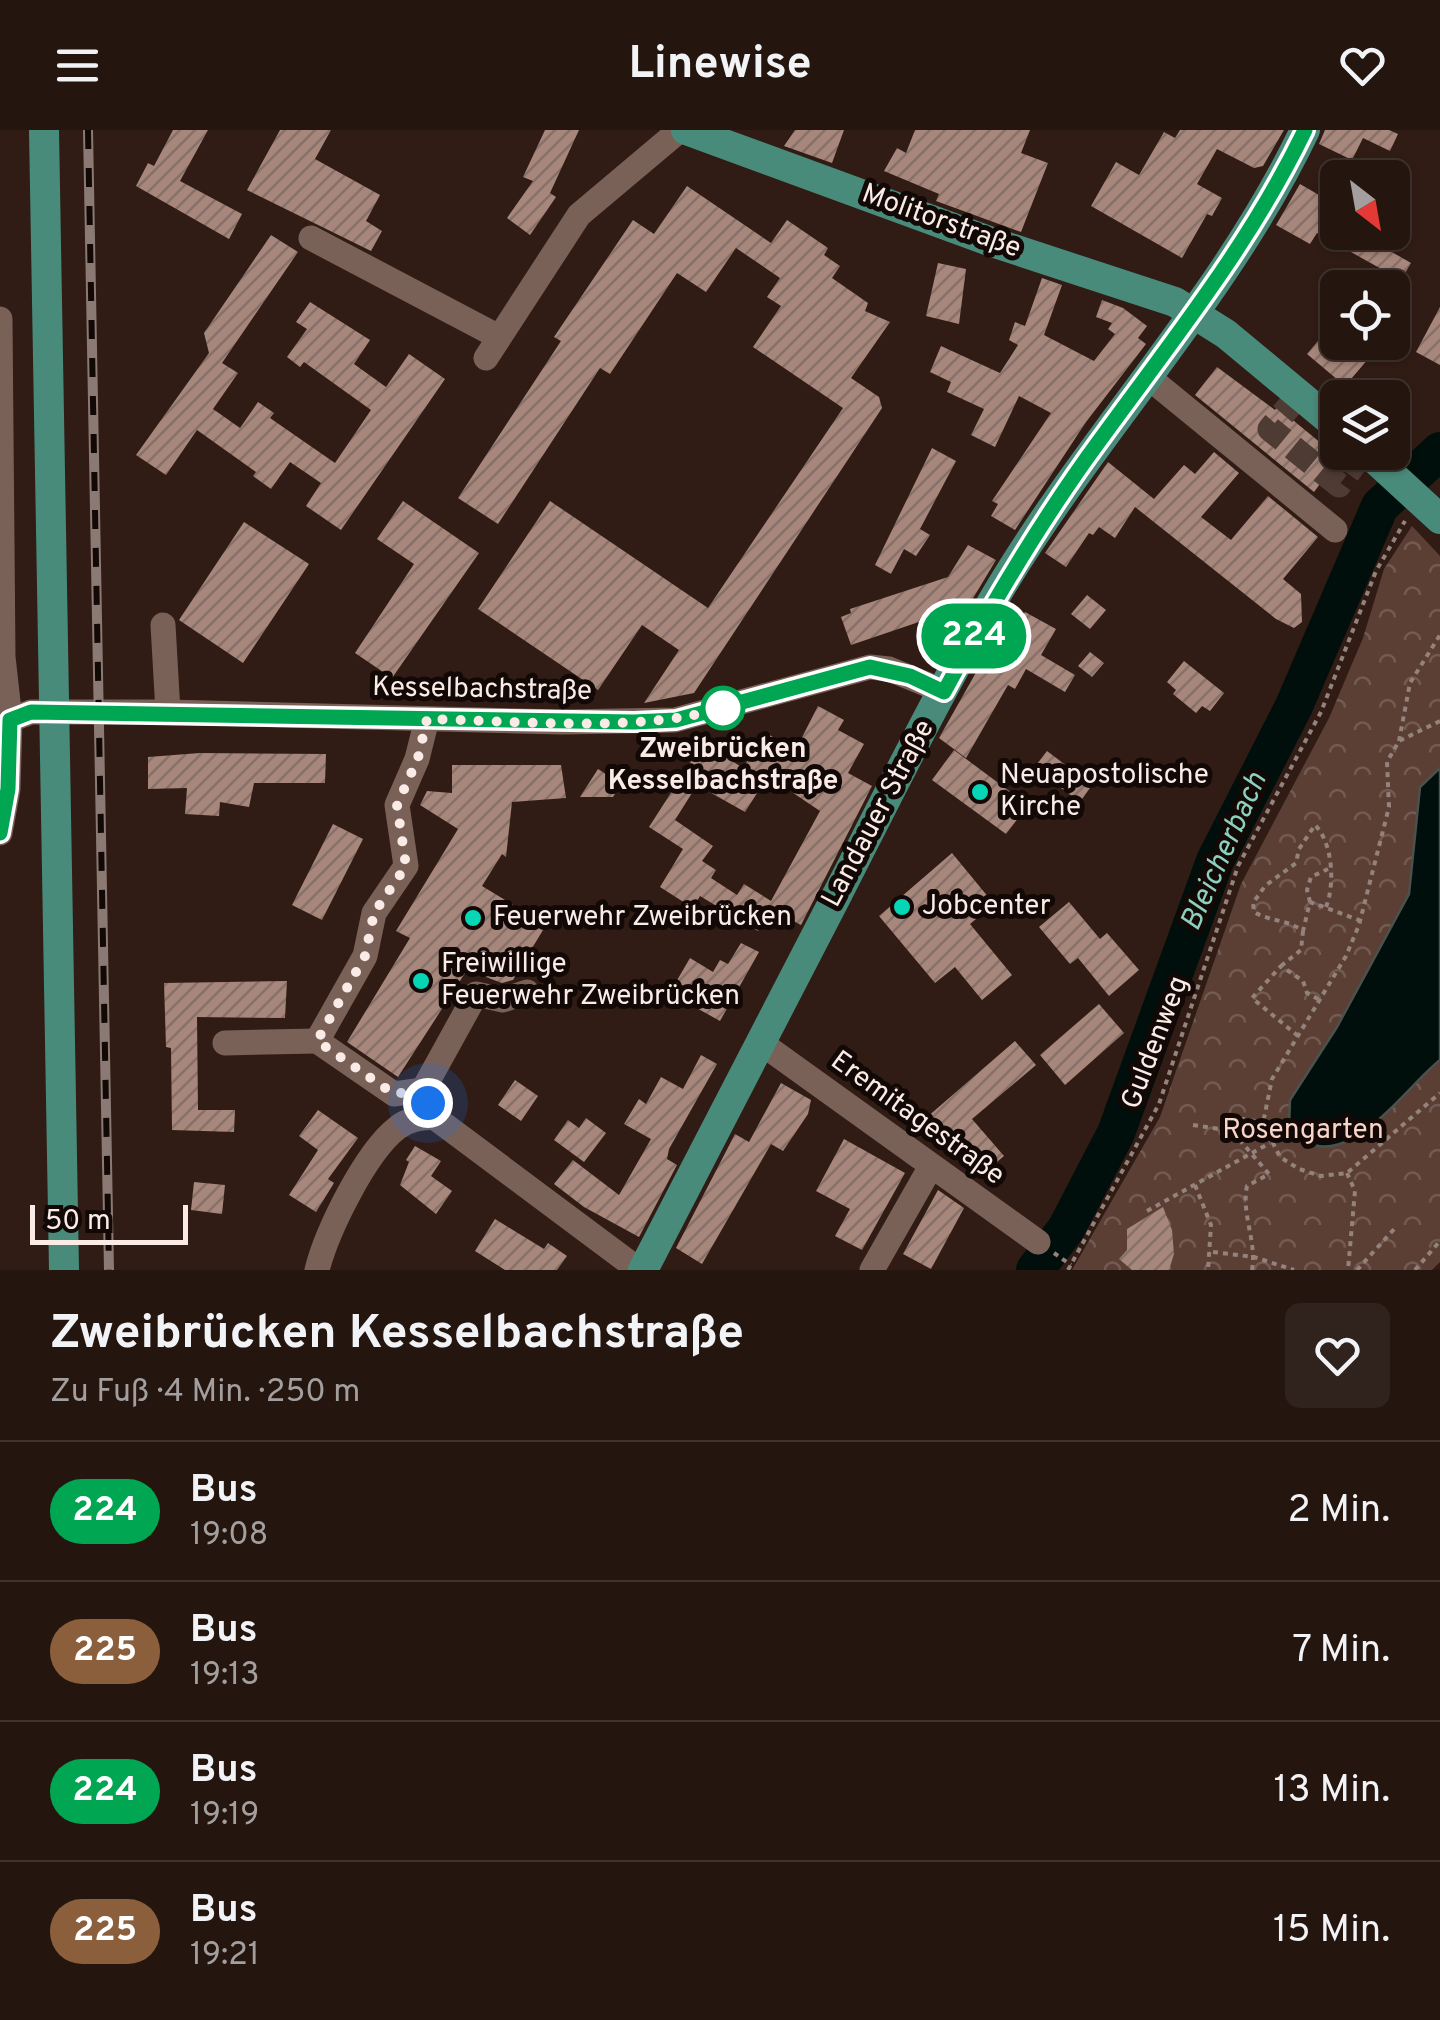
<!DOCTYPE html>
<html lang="de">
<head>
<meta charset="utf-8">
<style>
  body { margin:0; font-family:Overpass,sans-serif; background:#30221d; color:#f1f3f6; height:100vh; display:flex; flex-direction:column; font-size:38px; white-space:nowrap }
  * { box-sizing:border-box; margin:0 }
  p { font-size:32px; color:#a39f9e }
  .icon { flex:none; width:55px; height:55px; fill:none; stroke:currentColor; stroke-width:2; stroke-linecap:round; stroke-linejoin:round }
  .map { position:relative; height:1140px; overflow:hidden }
  .drawer { display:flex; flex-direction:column; background:#24150f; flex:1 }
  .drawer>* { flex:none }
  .badge { padding:0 20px; border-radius:32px; font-size:35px; line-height:65px }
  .needle { width:65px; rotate:149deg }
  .fabs { position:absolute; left:1320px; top:30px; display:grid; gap:20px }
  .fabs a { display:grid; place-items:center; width:90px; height:90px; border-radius:15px; background:#24150f; box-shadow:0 2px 8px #0004,0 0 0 2px #41342f; font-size:50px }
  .scale { position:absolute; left:30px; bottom:25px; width:158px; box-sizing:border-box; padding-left:10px; border:5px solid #faebe6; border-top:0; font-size:28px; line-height:35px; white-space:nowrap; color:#faebe6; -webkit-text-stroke:8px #120906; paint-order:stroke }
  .you { position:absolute; width:50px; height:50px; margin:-25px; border:8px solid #fff; border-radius:50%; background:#1a73e8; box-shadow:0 0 0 15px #1a73e833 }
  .map>.badge { position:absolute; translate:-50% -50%; box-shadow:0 0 0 5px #fff }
  .round { display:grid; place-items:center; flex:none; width:105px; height:105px; border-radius:15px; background:#30221d }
  .summary { display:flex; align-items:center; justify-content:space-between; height:170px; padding:0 50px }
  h1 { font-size:48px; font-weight:700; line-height:75px }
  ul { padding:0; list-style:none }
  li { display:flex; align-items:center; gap:30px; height:140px; padding:0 50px; border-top:2px solid #41342f }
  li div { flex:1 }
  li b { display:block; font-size:38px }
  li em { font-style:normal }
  li .badge { min-width:110px; font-weight:700; text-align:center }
  header { display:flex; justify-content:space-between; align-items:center; height:130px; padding:0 50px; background:#24150f; font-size:45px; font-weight:700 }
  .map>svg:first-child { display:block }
</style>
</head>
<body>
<header><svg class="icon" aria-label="menu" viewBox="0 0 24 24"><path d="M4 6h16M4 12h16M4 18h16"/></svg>Linewise<svg class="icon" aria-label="heart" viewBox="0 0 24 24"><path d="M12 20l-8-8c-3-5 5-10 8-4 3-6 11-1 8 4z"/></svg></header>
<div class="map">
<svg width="1440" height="1140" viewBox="0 0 1440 1140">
  <defs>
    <pattern id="park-crowns" width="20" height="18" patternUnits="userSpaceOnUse" patternTransform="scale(2.5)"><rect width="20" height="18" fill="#5b3f35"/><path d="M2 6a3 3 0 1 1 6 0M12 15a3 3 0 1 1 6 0" fill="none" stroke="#735b52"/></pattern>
    <pattern id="building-hatch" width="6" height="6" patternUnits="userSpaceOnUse" patternTransform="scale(2.5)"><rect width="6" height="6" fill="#a7877b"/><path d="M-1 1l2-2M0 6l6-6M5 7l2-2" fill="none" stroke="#877068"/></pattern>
  </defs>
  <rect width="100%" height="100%" fill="#301c14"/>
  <!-- park -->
  <path fill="url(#park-crowns)" d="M1412 396 1440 426V1132L1432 1140H1072L1160 987 1241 754 1329 588 1363 508 1384 439Z"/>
  <!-- water -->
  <path fill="#000f0b" stroke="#4b514d" stroke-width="2.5" d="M1440 638V930C1404 958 1337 1060 1289 996L1290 970 1337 897 1409 764 1420 657Z"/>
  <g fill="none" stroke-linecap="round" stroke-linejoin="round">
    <!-- river -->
    <path stroke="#000f0b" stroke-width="38" d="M1035 1140 1066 1099 1116 1003 1215 731 1294 576 1380 376 1440 321"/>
  </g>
  <!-- building -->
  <g fill="url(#building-hatch)" fill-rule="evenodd">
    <path d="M173 0H208L180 51 242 84 229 109 136 56 148 33 154 36Z"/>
    <path d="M280 0H331L315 29 380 65 366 91 382 101 371 121 247 60Z"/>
    <path d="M545 0H579L550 63 556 67 530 105 507 88 533 51 523 47Z"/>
    <path d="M795 0H844L832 33 784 16Z"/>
    <path d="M915 0H1030L1021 23 1048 33 1021 102 936 71 939 64 884 41 897 18 906 23Z"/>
    <path d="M1180 0H1284L1263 36 1254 38 1217 19 1197 54 1222 68 1212 86 1207 84 1182 128 1091 76 1116 32 1139 45 1164 2 1175 8Z"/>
    <path d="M1325 0H1389L1398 4 1390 21 1363 8 1352 30 1319 14Z"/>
    <path d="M1300 54 1338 76V102H1385L1378 114 1411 133 1401 150 1317 103 1310 114 1276 95Z"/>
    <path d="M687 56 771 113 787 90 828 118 824 125 840 136 832 148 868 173 865 181 890 192 851 248 879 267 882 278 694 563 644 573 679 520 642 495 598 560 478 479 550 371 708 478 843 278 753 217 781 176 767 167 780 148 736 118 706 162 677 143 610 244 600 238 498 394 458 368 561 211 554 207 633 90 654 104Z"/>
    <path d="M271 105 298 122 222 233 238 243 213 279 240 298 258 272 274 283 270 288 335 333 371 280 304 232 300 237 287 227 307 199 296 192 310 172 370 210 354 234 386 257 409 224 445 249 341 400 306 376 321 353 290 332 271 359 253 346 256 342 197 300 166 345 136 325 209 223 204 203Z"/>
    <path d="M938 133 966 139 959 194 926 186Z"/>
    <path d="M1042 148 1062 155 1044 205 1094 231 1115 204 1108 199 1112 193 1096 187 1102 170 1123 178 1147 196 1138 208 1146 214 1086 292 1015 400 991 386 998 374 992 371 1051 283 1019 266 995 317 971 305 984 279 947 262 951 252 930 242 941 216 1000 243 1018 215 1009 210 1015 192 1025 196Z"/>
    <path d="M1440 177V235L1416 222Z"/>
    <path d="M1338 187V212H1350L1369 228 1345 256 1307 224Z"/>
    <path d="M1217 237 1275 280 1277 277 1339 328 1314 362 1195 265Z"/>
    <path d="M932 318 956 331 920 399 930 405 916 426 904 419 891 444 875 435Z"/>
    <path d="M1214 322 1239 343 1201 387 1231 410 1268 366 1318 407 1283 449 1301 464 1302 492 1294 498 1276 489 1135 377 1115 408 1099 397 1093 405 1089 403 1066 437 1045 423 1108 332 1154 369 1184 335 1195 344Z"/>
    <path d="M403 371 479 423 392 548 355 523 414 434 377 409Z"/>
    <path d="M244 392 309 434 243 533 179 490Z"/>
    <path d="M968 415 996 430 969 475 851 515 841 487 851 483 850 479 948 447Z"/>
    <path d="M1087 465 1106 480 1090 499 1071 484Z"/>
    <path d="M1025 482 1056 499 1041 525 1075 545 1065 562 1026 539 1015 559 1008 555 966 628 939 608 987 523 997 529Z"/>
    <path d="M1090 522 1104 533 1092 547 1078 536Z"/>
    <path d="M1184 531 1224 563 1210 581 1202 576 1196 583 1173 564 1176 560 1167 552Z"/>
    <path d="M818 576 844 590 838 600 864 614 848 643 872 656 801 795 771 779 758 801 700 766 693 778 660 757 683 719 649 697 699 619 720 632 724 626 743 638 765 602 795 621ZM768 646 820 681 771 771 744 754 737 765 711 748 716 740 702 731 713 716 675 690 697 655 745 682Z"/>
    <path d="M954 620 1028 675 1006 704 932 650Z"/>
    <path d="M1047 621 1092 655 1080 672 1034 638Z"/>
    <path d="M200 623 326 624 325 653H254L249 677 220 672 219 686 185 684 187 658 148 659V627Z"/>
    <path d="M452 635H561L566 668 512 672 506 727 502 724 482 756 546 795 513 850 502 853 467 840 398 947 347 912 410 808 396 801 458 699 420 675 427 661 452 663Z"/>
    <path d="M598 639 621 654 613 667H580Z"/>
    <path d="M333 694 363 709 322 790 292 775Z"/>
    <path d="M952 723 994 774 970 794 1012 845 982 870 955 837 935 853 879 786Z"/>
    <path d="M1069 772 1100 809 1107 803 1139 840 1109 866 1078 828 1070 834 1039 797Z"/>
    <path d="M741 813 759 822 720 891 693 876 700 865 676 852 690 828 713 842 720 830 728 834Z"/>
    <path d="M287 851 285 888 197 887 198 980H235L234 1002 172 1000 171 918 166 917 164 853Z"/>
    <path d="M1099 874 1124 903 1065 955 1040 925Z"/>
    <path d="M1015 911 1036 935 972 989 1004 1026 979 1047 961 1034 926 988Z"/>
    <path d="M701 925 717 934 669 1019 667 1029 677 1035 639 1107 584 1077 554 1054 573 1030 619 1065 651 1009 624 994 639 969 646 974 661 947 683 959Z"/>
    <path d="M515 950 538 966 521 991 498 975Z"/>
    <path d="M781 953 811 970 808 984 783 1021 771 1014 702 1134 676 1118 735 1004 749 1012Z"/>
    <path d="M318 980 358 1008 328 1049 334 1053 316 1082 289 1065 318 1020 299 1006Z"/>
    <path d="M586 988 606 1003 584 1032 554 1010 568 990 579 998Z"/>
    <path d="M844 1009 905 1043 862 1120 835 1106 850 1079 816 1061Z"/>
    <path d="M415 1016 441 1031 431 1046 452 1061 436 1084 400 1055 409 1032 406 1030Z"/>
    <path d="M194 1052 225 1055 222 1084 191 1080Z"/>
    <path d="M938 1060 964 1078 931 1139 903 1124Z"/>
    <path d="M1163 1077 1172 1100 1174 1124 1169 1140H1132L1119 1129 1127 1120V1099Z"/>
    <path d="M495 1089 544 1119 548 1113 567 1126 557 1140H505L475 1121Z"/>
  </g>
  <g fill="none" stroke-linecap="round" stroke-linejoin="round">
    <!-- minor-tunnel -->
    <path stroke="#4e3b34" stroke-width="25" stroke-dasharray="25 12" stroke-linecap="butt" d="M1299 265 1270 299 1339 355 1363 322"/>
    <!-- path -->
    <g stroke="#94837c" stroke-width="4" stroke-dasharray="5 5" stroke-linecap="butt">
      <path d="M1440 591 1399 611 1387 632 1389 677 1359 795 1346 826 1272 949 1263 993 1280 1027 1299 1039 1321 1046 1347 1043 1440 963"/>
      <path d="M1399 611 1410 553 1440 505"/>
      <path d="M1310 772 1307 760 1311 747 1328 739"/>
      <path d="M1326 777C1335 755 1333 713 1315 695L1299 719 1296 733 1265 756 1253 773 1254 782C1271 792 1287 789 1303 801L1310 772 1359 790"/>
      <path d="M1281 836 1301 820 1303 801"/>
      <path d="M1298 906 1252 868 1281 836 1303 851 1307 863 1318 869"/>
      <path d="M1193 995 1232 1001"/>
      <path d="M1347 1043 1355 1061 1348 1140"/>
      <path d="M1195 1055 1211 1095 1208 1140"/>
      <path d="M1147 1081 1270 1013"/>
      <path d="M1213 1122 1254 1127 1294 1140"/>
      <path d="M1054 1123 1071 1135"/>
      <path d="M1068 1140 1159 974 1238 736 1321 582 1376 441 1405 391"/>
      <path d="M1252 1140C1257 1111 1241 1084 1247 1056L1269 1044 1232 1001 1243 989 1262 992"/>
      <path d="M1357 1140 1396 1097"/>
      <path d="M1415 1140 1440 1111"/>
    </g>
    <!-- minor -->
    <g stroke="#7a6158" stroke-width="25">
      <path d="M311 108 499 207"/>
      <path d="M0 189 3 527 10 590 8 659 0 703"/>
      <path d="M486 228 579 85 680 0"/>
      <path d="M1148 247 1335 400"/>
      <path d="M163 495 168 582"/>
      <path d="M427 589 417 629 397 675 406 736 374 783 365 826 317 911 394 964 423 960 476 864 503 870 527 862"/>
      <path d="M10 590 31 582H168L562 592 675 590 870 537 889 539 943 561"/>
      <path d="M225 913 317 911"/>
      <path d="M761 913 1038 1112"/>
      <path d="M317 1140C327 1101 365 1023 397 998 408 989 420 988 434 987L639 1140"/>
      <path d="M872 1140 930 1038"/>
    </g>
    <!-- major -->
    <g stroke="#498b7a" stroke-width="30">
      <path d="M44 0 64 1140"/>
      <path d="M686 0 992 112 1175 172 1226 204 1338 297"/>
      <path d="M1367 322 1440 389"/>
      <path d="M643 1140C708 1015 773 890 837 765 891 660 943 553 1004 452 1099 296 1226 165 1305 0"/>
    </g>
    <defs>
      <path id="rail" d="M88 0 109 1140"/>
    </defs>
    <!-- rail casing -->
    <use href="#rail" stroke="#8b7973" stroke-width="10"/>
    <!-- rail -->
    <use href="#rail" stroke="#120906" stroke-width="6" stroke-dasharray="19" stroke-linecap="butt"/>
  </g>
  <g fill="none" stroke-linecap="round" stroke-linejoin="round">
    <defs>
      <path id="line" d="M0 703 8 659 10 590 31 582 634 592 676 590 870 537 910 546 944 562C991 475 1041 390 1100 310 1174 208 1250 114 1305 0"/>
    </defs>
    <!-- line casing -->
    <use href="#line" stroke="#fff" stroke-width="22"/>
    <!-- line -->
    <use href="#line" stroke="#00a651" stroke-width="15"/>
    <!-- walk -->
    <path stroke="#faebe6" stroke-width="10" stroke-dasharray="0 18" d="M428 973 423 960 394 964 317 911 365 826 374 783 406 736 397 675 418 628 427 589C521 591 640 603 723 578"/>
  </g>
  <!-- markers -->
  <circle fill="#fff" stroke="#00a651" stroke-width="5" cx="723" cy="578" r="20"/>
  <g fill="#06d5b6" stroke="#120906" stroke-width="4">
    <circle cx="980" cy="662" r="10"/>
    <circle cx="902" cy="777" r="10"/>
    <circle cx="473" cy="788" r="10"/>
    <circle cx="421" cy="851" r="10"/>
  </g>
  <g text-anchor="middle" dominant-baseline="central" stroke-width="10" stroke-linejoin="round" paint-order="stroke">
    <!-- street labels -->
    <g font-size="28" fill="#faebe6" stroke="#120906">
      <text transform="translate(941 92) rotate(20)">Molitorstraße</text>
      <text transform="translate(482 560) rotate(1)">Kesselbachstraße</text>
      <text transform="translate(879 684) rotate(-62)">Landauer Straße</text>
      <text transform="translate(1156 913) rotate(-69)">Guldenweg</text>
      <text transform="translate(917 989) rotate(36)">Eremitagestraße</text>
    </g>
    <!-- stop labels -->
    <g font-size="28" font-weight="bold" fill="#faebe6" stroke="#120906">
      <text x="723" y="620">Zweibrücken<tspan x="723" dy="32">Kesselbachstraße</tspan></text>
    </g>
    <!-- poi labels -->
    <g font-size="28" fill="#faebe6" stroke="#120906" text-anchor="start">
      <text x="1000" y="646">Neuapostolische<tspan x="1000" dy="32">Kirche</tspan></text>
      <text x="922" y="777">Jobcenter</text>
      <text x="493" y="788">Feuerwehr Zweibrücken</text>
      <text x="441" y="835">Freiwillige<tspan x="441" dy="32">Feuerwehr Zweibrücken</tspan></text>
    </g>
    <!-- park labels -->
    <g font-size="28" fill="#f9d5c8" stroke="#120906">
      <text x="1303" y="1001">Rosengarten</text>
    </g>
    <!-- water labels -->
    <g font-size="30" font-style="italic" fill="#8cd0bf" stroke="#120906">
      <text transform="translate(1225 722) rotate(-66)">Bleicherbach</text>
    </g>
  </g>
</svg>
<div class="fabs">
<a><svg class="needle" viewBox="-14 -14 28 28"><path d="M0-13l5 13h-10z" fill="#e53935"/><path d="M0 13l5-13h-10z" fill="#a39f9e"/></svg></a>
<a><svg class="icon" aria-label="locate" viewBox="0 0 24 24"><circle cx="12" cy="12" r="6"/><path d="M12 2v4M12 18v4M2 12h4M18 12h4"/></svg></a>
<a><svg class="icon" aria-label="layers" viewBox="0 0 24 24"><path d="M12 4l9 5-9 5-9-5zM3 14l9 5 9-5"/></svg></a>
</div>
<div class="scale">50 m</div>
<div class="you" style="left:428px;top:973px"></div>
<b class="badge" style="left:974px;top:506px;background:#00a651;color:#fff">224</b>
</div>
<section class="drawer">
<div class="summary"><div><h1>Zweibrücken Kesselbachstraße</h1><p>Zu Fuß · 4 Min. · 250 m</p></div><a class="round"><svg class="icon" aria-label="heart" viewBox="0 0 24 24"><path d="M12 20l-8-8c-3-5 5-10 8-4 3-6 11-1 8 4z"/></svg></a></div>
<ul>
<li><span class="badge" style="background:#00a651;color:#fff">224</span><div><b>Bus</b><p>19:08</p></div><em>2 Min.</em></li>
<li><span class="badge" style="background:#8b5e3c;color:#fff">225</span><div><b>Bus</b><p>19:13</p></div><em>7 Min.</em></li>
<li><span class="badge" style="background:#00a651;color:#fff">224</span><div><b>Bus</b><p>19:19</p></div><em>13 Min.</em></li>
<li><span class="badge" style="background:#8b5e3c;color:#fff">225</span><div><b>Bus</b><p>19:21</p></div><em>15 Min.</em></li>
</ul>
</section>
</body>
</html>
